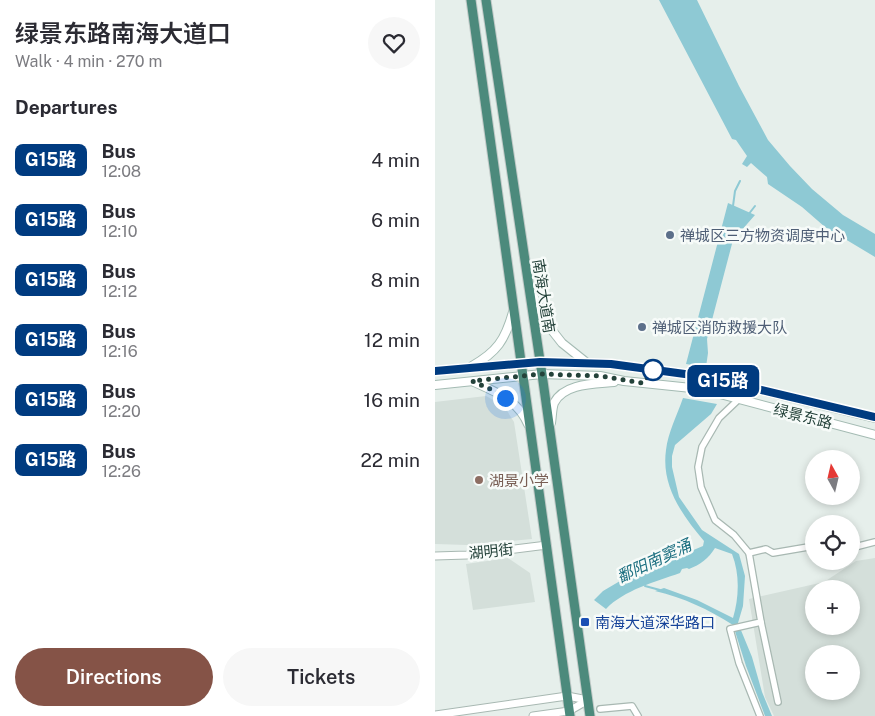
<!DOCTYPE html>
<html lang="en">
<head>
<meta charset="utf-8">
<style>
  body { margin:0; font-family:"Public Sans","Noto Sans SC",sans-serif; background:#f7f7f7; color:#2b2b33; height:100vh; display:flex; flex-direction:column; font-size:19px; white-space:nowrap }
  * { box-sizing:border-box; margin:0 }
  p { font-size:16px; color:#7c7c81 }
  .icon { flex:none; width:28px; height:28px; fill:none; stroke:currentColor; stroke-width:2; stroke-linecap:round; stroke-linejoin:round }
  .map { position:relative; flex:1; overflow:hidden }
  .drawer { display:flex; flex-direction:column; background:#fff; width:435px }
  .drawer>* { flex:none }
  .badge { padding:0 10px; border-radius:8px; font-size:18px; line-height:32px }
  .needle { width:32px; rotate:352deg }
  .controls { position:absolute; left:370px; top:450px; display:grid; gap:10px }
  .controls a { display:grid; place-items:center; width:55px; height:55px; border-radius:50%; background:#fff; box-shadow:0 2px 8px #0003; font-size:25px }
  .you { position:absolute; width:25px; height:25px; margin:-12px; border:4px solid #fff; border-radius:50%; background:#1a73e8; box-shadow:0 0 0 8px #1a73e833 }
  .map>.badge { position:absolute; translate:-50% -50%; box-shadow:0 0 0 2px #fff }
  h2 { padding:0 15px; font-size:19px; line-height:45px }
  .round { display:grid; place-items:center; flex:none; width:52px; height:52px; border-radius:26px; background:#f7f7f7 }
  .head { display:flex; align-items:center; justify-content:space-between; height:85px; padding:0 15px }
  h1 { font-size:24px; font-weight:600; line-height:38px }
  .button { display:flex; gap:10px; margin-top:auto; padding:10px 15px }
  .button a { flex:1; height:58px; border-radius:30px; background:#855347; color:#fff; font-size:20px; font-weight:600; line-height:58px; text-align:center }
  .button a+a { background:#f7f7f7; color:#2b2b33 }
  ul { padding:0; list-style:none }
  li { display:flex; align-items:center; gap:15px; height:60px; padding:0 15px }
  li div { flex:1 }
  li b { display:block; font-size:19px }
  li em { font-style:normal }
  li .badge { min-width:55px; font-weight:700; text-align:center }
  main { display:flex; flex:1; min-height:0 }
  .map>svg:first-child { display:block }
</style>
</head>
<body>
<main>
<section class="drawer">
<div class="head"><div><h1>绿景东路南海大道口</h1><p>Walk · 4 min · 270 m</p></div><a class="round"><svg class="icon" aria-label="heart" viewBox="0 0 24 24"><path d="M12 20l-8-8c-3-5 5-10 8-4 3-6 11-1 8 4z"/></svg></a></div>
<h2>Departures</h2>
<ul>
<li><span class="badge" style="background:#003b80;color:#fff">G15路</span><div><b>Bus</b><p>12:08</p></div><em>4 min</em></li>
<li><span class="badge" style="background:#003b80;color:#fff">G15路</span><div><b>Bus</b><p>12:10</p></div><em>6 min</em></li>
<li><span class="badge" style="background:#003b80;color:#fff">G15路</span><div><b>Bus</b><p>12:12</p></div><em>8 min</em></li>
<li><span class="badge" style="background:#003b80;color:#fff">G15路</span><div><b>Bus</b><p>12:16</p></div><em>12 min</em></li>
<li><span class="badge" style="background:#003b80;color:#fff">G15路</span><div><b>Bus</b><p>12:20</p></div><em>16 min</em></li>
<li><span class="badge" style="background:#003b80;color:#fff">G15路</span><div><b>Bus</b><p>12:26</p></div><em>22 min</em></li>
</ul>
<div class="button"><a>Directions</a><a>Tickets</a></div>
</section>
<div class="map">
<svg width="440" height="716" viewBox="0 0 440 716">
  <rect width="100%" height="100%" fill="#e6efeb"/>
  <!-- built -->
  <g fill="#d4dfda" fill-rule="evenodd">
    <path d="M51 396 69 406 79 422 97 539 32 545 0 544V402Z"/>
    <path d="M73 558 95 573 100 602 38 610 31 564Z"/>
    <path d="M440 558V716H339L330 697 314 599 389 582 421 561ZM379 589H416V626H379ZM379 654H416V691H379Z"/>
  </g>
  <!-- water -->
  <g fill="#8ec9d4">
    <path d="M224 0H262L304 86 333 140 355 166 377 189 408 215 440 234V257L390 227 367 207 333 184 332 177 316 163 312 167 307 164 312 156 301 140 297 139Z"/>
    <path d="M293 203 320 215 298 240 272 339 273 353 271 367 251 364Z"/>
    <path d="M248 398 282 404 276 414 240 445 237 456V467L244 497 267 530 304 554 310 576 308 606 303 623 317 657 327 692 337 716H330L311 666 298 625C273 609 249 598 220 591L229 588 262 600 298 618C304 598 305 574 297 554L280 548C274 558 265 565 254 569L252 568 247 569 245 573C220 582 189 590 171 609L159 600 168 591 185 581 268 546 269 541C247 515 226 486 231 450 233 433 242 415 248 398Z"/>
  </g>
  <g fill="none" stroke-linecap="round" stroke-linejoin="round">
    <!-- stream -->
    <g stroke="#8ec9d4" stroke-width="2">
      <path d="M298 206 300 191 305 181"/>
      <path d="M313 215 320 206"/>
      <path d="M210 586 225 590"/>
    </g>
    <defs>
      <g id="minor">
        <path d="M303 400 284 418 267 447 263 467 266 487 280 520 299 535 314 553 326 622 295 629 304 663 325 716"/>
        <path d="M416 548 440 542"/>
        <path d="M314 553 331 549 338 553 379 546"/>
        <path d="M326 622 343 702"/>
        <path d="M165 709 197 706 203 716"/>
      </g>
      <g id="tertiary">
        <path d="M0 556 32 555 112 545"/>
        <path d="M0 715 132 696 153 700"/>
        <path d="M98 716 134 711 153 700"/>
      </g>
      <g id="secondary">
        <path d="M97 293 112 324 127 343 152 363"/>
        <path d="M37 366C62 352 70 340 78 312"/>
        <path d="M0 371 105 362 176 364 272 377 440 418"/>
        <path d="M39 382C61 392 83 400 93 424"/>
        <path d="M0 385 107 374 165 376 189 381 266 389 440 435"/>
        <path d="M116 423C117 417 117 408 119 403 129 383 160 384 179 382"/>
      </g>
      <g id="trunk">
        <path d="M36 0 135 716"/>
        <path d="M51 0 107 374 155 716"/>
      </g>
    </defs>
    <!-- minor casing -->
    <use href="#minor" stroke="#a8b8b2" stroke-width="8"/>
    <!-- tertiary casing -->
    <use href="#tertiary" stroke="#a8b8b2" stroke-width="9"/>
    <!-- secondary casing -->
    <use href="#secondary" stroke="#a4bbb3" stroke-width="10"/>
    <!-- trunk casing -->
    <use href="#trunk" stroke="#c2cac8" stroke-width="11"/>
    <!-- minor -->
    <use href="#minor" stroke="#fff" stroke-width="5.5"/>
    <!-- tertiary -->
    <use href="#tertiary" stroke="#fff" stroke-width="7"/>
    <!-- secondary -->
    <use href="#secondary" stroke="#fff" stroke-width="8"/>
    <!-- trunk -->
    <use href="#trunk" stroke="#4c8a7c" stroke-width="9"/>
  </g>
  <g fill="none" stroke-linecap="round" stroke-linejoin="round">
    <defs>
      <path id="line" d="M0 371 105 362 176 364 272 377 440 417"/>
    </defs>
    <!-- line casing -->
    <use href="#line" stroke="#fff" stroke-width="11"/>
    <!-- line -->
    <use href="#line" stroke="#003b80" stroke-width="8"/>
    <!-- walk -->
    <path stroke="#24423a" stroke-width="5" stroke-dasharray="0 9" d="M70 398 62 392 37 381 107 374 165 376 208 383 218 370"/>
  </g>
  <!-- markers -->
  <g fill="#5c6f8a" stroke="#f7fbf9" stroke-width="2">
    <circle cx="235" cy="235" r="5"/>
    <circle cx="207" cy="327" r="5"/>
  </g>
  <circle fill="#fff" stroke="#003b80" stroke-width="2.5" cx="218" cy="370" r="10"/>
  <circle fill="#8d6e63" stroke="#f7fbf9" stroke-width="2" cx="44" cy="480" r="5"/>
  <rect fill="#1a4fb4" stroke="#f7fbf9" stroke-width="2" x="145" y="617" width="10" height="10" rx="2.5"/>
  <g text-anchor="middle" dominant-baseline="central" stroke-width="5" stroke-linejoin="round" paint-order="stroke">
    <!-- service labels -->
    <g font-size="15" fill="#4e5e75" stroke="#f7fbf9" text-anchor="start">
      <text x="245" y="235">禅城区三方物资调度中心</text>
      <text x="217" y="327">禅城区消防救援大队</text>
    </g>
    <!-- street labels -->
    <g font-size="15" fill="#24423a" stroke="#f7fbf9">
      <text transform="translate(109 296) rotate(81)">南海大道南</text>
      <text transform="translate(368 416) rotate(14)">绿景东路</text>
      <text transform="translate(56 551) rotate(-6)">湖明街</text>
    </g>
    <!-- education labels -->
    <g font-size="15" fill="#785e54" stroke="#f7fbf9" text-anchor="start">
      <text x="54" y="480">湖景小学</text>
    </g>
    <!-- transit labels -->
    <g font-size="15" fill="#164399" stroke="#f7fbf9" text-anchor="start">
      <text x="160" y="622">南海大道深华路口</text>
    </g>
    <!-- water labels -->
    <g font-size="16" font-style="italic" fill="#1c6f80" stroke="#f7fbf9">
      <text transform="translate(219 561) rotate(-25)">鄱阳南窦涌</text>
    </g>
  </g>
</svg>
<div class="controls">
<a><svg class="needle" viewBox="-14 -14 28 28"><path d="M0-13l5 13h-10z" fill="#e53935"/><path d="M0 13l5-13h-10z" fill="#7c7c81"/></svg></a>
<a><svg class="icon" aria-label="locate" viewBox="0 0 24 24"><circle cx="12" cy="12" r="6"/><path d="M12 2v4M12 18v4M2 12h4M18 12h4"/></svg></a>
<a>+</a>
<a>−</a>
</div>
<div class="you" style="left:70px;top:398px"></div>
<b class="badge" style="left:288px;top:381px;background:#003b80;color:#fff">G15路</b>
</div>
</main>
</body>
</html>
